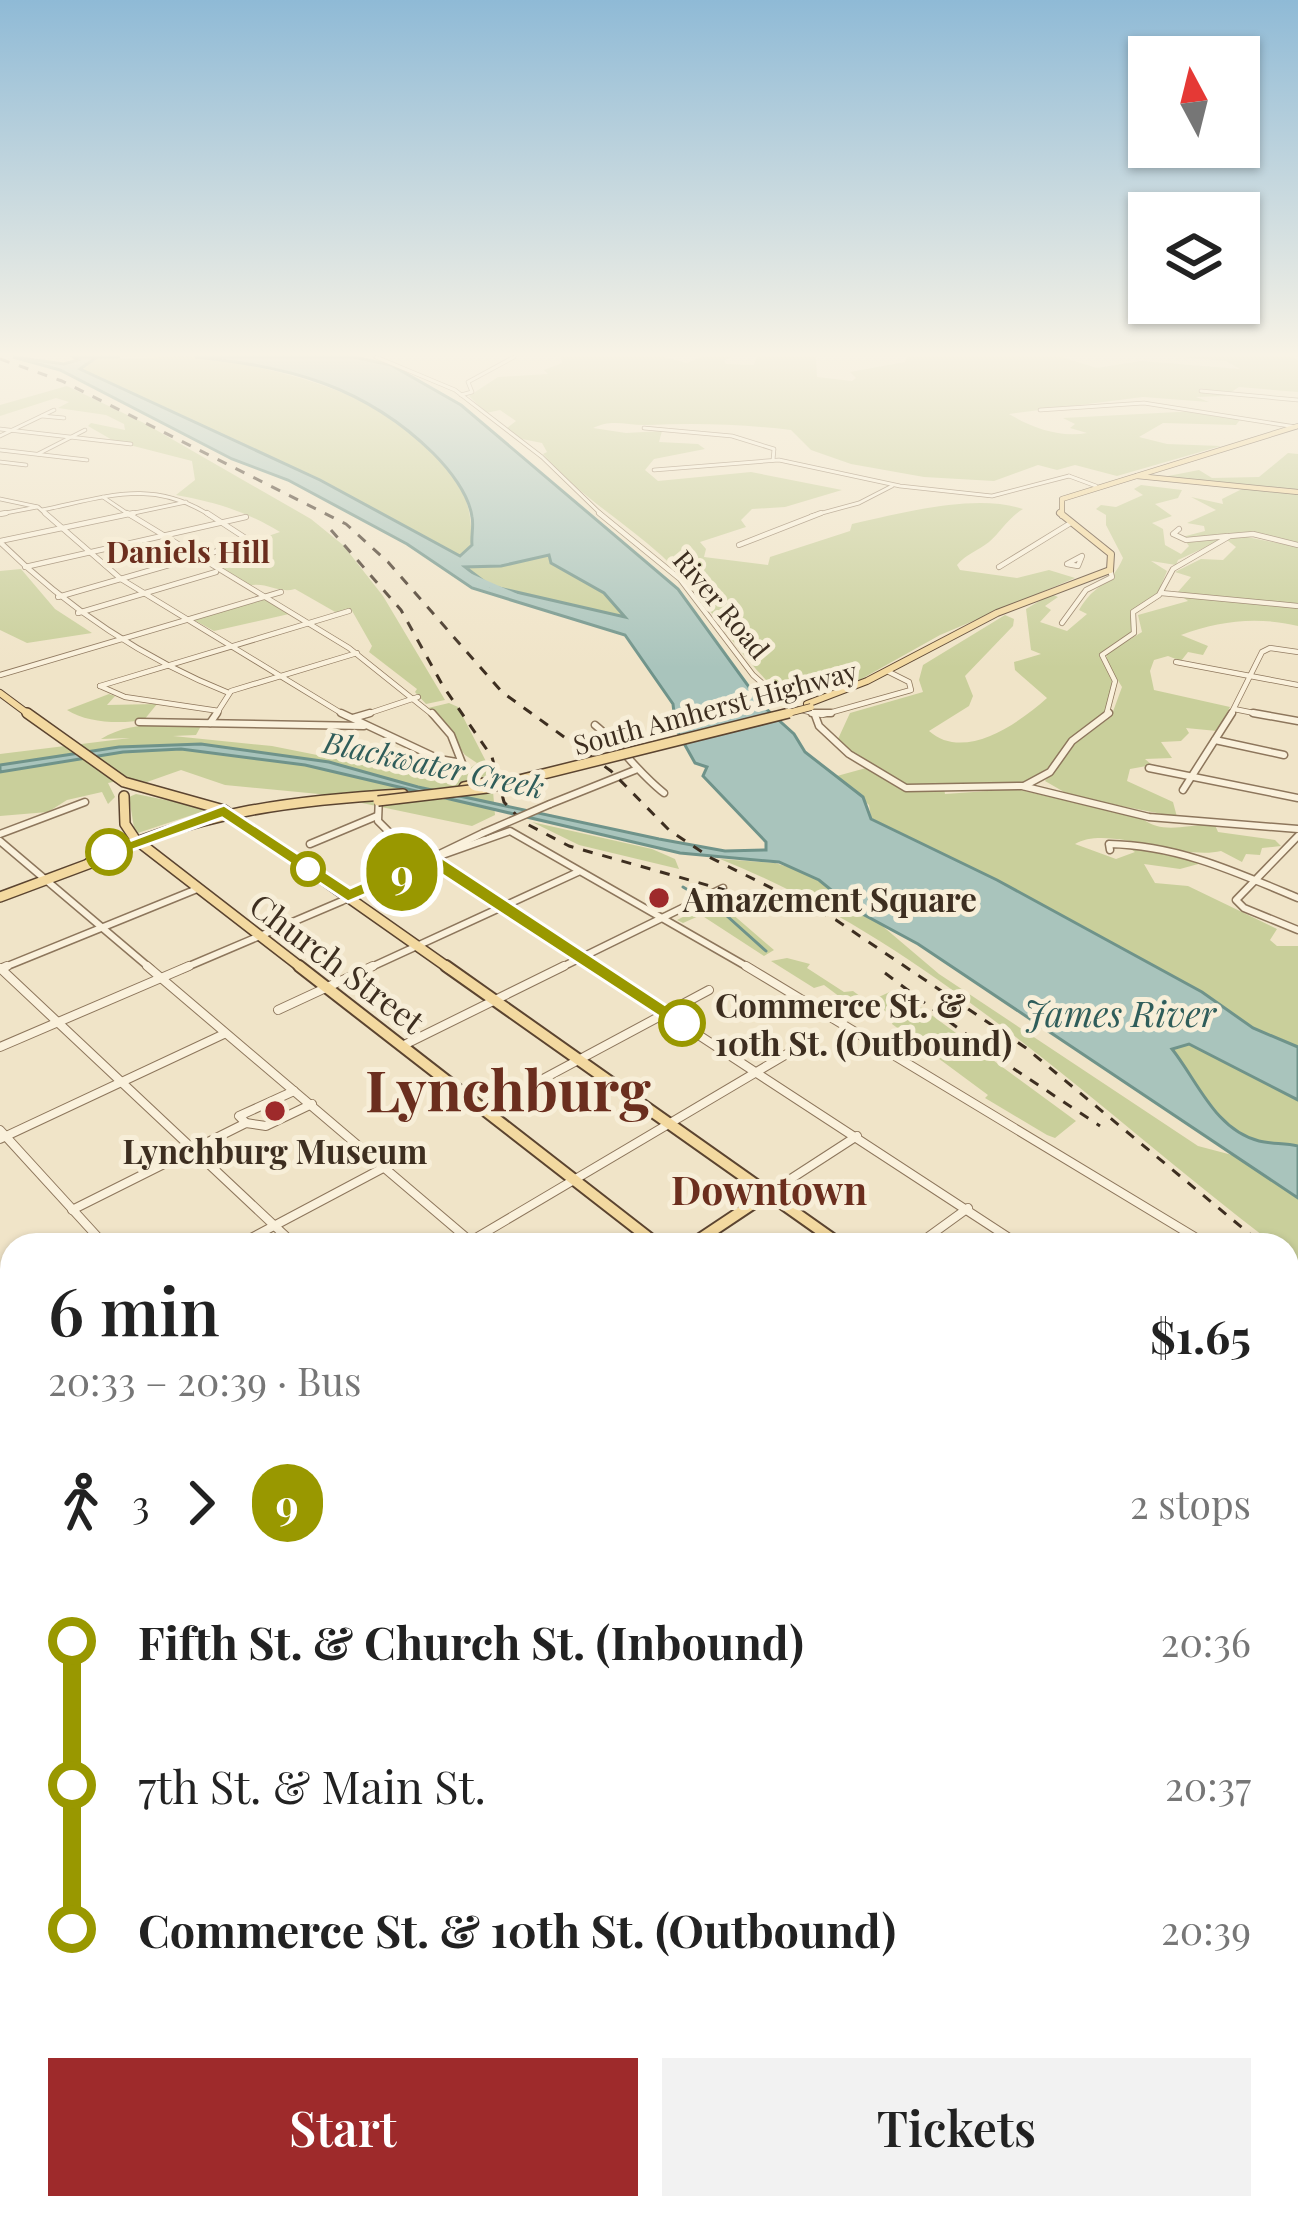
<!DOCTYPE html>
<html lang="en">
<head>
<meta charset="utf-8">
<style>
  body { margin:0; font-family:"Playfair Display",serif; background:#f2f2f2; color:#222; height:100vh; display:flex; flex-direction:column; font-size:45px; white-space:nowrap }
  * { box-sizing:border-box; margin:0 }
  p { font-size:39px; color:#767676 }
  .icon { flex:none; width:66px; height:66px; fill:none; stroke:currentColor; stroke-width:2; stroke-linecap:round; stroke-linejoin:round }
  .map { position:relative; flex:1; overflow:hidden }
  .sheet { position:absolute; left:0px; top:1233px; width:1299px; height:987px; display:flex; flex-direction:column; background:#fff; border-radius:36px 36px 0 0; box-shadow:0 3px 9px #0004 }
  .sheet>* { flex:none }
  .badge { padding:0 24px; border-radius:39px; font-size:42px; line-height:78px }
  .needle { width:78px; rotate:353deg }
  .buttons { position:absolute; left:1128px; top:36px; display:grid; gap:24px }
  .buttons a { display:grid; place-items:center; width:132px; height:132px; border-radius:0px; background:#fff; box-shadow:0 3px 9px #0004; font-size:60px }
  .map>.badge { position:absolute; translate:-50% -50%; box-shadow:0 0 0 6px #fff }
  .legs { display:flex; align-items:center; gap:18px; height:132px; padding:0 48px; font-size:39px }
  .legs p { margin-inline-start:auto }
  .overview { display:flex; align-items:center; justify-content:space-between; height:204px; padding:0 48px }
  h1 { font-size:66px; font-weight:600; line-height:90px }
  .primary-button { display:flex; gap:24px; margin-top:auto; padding:24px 48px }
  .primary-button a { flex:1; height:138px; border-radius:0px; background:#9e2a2b; color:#fff; font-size:48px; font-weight:600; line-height:138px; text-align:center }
  .primary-button a+a { background:#f2f2f2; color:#222 }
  ul { padding:0 48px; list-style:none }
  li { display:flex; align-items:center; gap:42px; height:144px; font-size:45px }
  li i { display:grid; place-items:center; width:18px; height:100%; margin:0 15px; background:currentColor }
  li i::after { content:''; width:30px; height:30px; margin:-15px; border:9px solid; border-radius:50%; background:#fff }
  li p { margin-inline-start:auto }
  li:first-child i { background:linear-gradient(#0000 50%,currentColor 0) }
  li:last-child i { background:linear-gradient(currentColor 50%,#0000 0) }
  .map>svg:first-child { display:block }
</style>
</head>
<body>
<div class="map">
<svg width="1298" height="2219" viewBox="0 0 1298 2219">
  <rect width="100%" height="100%" fill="#f0e4c8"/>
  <!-- green -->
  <g fill="#c9cf9b">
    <path d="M100 357C135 362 174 353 210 359 307 372 488 423 470 551L458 556 320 480 80 369Z"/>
    <path d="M561 357H664L687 363 701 357H733L724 360 726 364 754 365 757 357H816L817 377 852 381 856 378 850 372 905 362 907 357H1061L1097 368 1141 361 1240 369 1226 361 1178 357H1293L1298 360V392L1239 387 1225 396 1196 397 1209 402 1143 397 1009 414C1032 428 1060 438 1087 433L1070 428 1075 424 1063 418 1197 411 1242 417 1236 425 1163 423 1139 437 1167 444 1221 446 1117 476 1075 465 1057 470 1038 465 994 481 924 477 851 464 811 450 791 430C743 424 696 423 648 425 627 426 613 418 593 428L626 433 662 431 659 442 698 444 705 449 654 459 645 470 658 481 751 472 842 490 785 507 752 509 741 520 746 527 700 542 706 549 704 557 768 565 770 557 850 531 852 524C902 513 975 493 1023 509 1009 517 1000 533 989 542 978 551 966 554 957 565L960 570 1017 578 1049 570 1075 578 940 635 856 682 790 702C739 661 710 601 662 556 622 520 578 495 543 454L547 452 542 443 522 439 507 428 516 421 500 410 486 413 469 396 498 377 548 374 544 370 562 363Z"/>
    <path d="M67 386 144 423 311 519 343 545 383 596 445 700 426 704 415 692 417 689 369 652 372 646 351 609 337 613 295 589C278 594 266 581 248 586L215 565 218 553 280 532C245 511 215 502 176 495L195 480 192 461 114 441 88 426 91 423 125 430 124 424 106 415 58 408 69 402 56 398 0 416V405Z"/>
    <path d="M1288 453 1298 454V491L1163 477 1199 470 1212 478 1259 477Z"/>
    <path d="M1141 485 1182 490 1178 498 1155 504 1172 516 1152 523 1163 529 1165 545 1181 554 1189 546 1182 537 1205 531 1204 526 1187 523 1216 510 1191 497 1223 504 1222 499 1244 488 1298 494V543L1236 533 1178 560 1176 565 1151 561 1167 571 1158 593 1131 611V633L1099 655 1112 681 1106 712 1070 740 1047 771 1031 781 944 788 945 794 1016 789 1141 818C1165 836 1187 823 1215 825L1218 832 1275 840 1281 846 1262 848 1260 855 1246 854 1242 862 1221 851C1180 861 1108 824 1075 844L1116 859 1135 852 1126 846 1202 863 1180 869 1144 864 1155 883 1188 886 1277 929 1270 940 1277 946H1298V1047L1253 1028 1202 992 997 880 871 818 869 805 837 776 866 768 838 739 850 713 923 692 919 680 923 665 1005 615 1014 619 1013 626 965 676 973 696 969 706 929 731C964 762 1018 724 1047 698L1015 670 1014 662 1041 654 1031 650 1026 609 1051 594 1058 597 1045 606 1051 610 1040 622 1067 631 1087 614 1079 610C1096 581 1110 588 1123 558L1106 525V515L1096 509 1101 505 1116 507 1143 495 1134 489Z"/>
    <path d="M1242 536 1298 547V626C1256 616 1219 621 1181 635L1208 646 1203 655 1188 652 1181 661 1168 656 1154 660 1150 671 1154 690 1230 707 1217 731 1186 728 1189 733 1181 741 1161 742 1172 758 1145 759 1152 765 1130 769 1127 781 1173 802 1177 817 1071 796 1045 781 1073 745 1111 717 1122 687 1106 661 1107 653 1142 632 1138 615 1188 601 1177 593 1191 577 1175 572 1201 559 1223 560 1236 547 1227 540Z"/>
    <path d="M549 555 551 563 604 593 626 618 490 586 465 567 501 566Z"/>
    <path d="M21 569 55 609 92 633 27 643 0 630V571Z"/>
    <path d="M262 598 289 614 214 631 192 619Z"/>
    <path d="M109 694 115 696 107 705 157 704 144 720C120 724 87 723 67 710Z"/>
    <path d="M449 703 458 707 494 777 486 779 493 791 495 815 472 826 319 794 225 785 181 770 147 782 127 779 108 783 115 797 108 804 102 792 67 800 48 812 0 816V754L130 738 101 739C131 720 167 725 201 726L196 735 173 736 272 746 452 782 477 763 465 755 428 708Z"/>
    <path d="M136 794 210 809 135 834 129 797Z"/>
    <path d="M532 822 652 849 675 859 679 869 579 845Z"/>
    <path d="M720 859 775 863 827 879 939 974 1198 1146 1232 1155 1298 1191V1262L1287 1254V1245H1275C1096 1109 932 943 720 859Z"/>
    <path d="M716 900 774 950 764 956 701 915 683 923 677 920Z"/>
    <path d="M787 958 810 964 807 968 844 992 853 991 868 1002 896 989 1076 1121 1055 1138 1047 1135 985 1098 988 1095 892 1024 894 1019 889 1012 874 1009 864 1015 824 985 814 988 771 961Z"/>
    <path d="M1189 1044 1298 1100V1146C1285 1143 1271 1144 1259 1141 1218 1131 1192 1081 1171 1049Z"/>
    <path d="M12 1700V1874L0 1890V1708Z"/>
    <path d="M12 1927V2141L0 2151V1943Z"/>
  </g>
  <!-- water -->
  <path fill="#a9c4bc" stroke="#6f938a" stroke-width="3" fill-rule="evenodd" d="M13 357 64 364 78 360 74 357H120H97L80 369 320 480 460 556 472 545C471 536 474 525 472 517 469 494 449 469 433 453 365 386 288 366 195 357H353L391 365 461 405 678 589 762 705 794 734 805 752 863 797 871 819 997 880 1202 992 1253 1028 1298 1047V1100L1189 1044 1172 1049C1197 1080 1215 1130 1259 1141 1271 1144 1285 1143 1298 1146V1198L918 944 857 911 819 880 779 862 680 853 305 765 181 749 123 752 0 772V765L119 747 201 744 329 762 418 787 659 839 725 851 766 850V842L703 776 707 767 695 763 676 729 673 704 625 635 472 588 407 544 288 480 232 459 60 370ZM549 555 551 563 604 593 625 617 490 586 465 567 501 566Z"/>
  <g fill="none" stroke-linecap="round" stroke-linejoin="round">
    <!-- stream -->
    <path stroke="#6f938a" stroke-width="3" d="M683 887 717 907 766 951"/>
    <!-- river -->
    <path fill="#a9c4bc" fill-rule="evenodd" d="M459 571H465L522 596 514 598 459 575Z"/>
    <defs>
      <g id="minor-far5">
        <path d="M376 357 455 390 542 457 603 516"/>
        <path d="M1201 391 1298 400"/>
        <path d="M461 395 472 392 468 382 514 357"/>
        <path d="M1040 410 1144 403 1296 427"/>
        <path d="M42 416 64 418"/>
        <path d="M644 428 732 436 774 449 773 460"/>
        <path d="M0 429 131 444"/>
        <path d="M0 436 54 410"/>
        <path d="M0 450 87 460"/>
        <path d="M38 454 85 430"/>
        <path d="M0 462 26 465"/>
        <path d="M654 470 779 460 900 486 992 496 1069 476"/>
        <path d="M1069 476 1096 486"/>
        <path d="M103 497 131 516"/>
        <path d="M0 499 38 507 48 516"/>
        <path d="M42 510C106 497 152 478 211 516"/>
        <path d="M0 514 37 507"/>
        <path d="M120 516 186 502"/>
        <path d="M811 516 859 503 892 486"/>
      </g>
      <g id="minor-far4">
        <path d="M45 513 121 579 346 716"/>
        <path d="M127 513 349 648 434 716"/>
        <path d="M207 513 250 541"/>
        <path d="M599 513 680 579 753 675 789 707 822 715 911 690 909 682 889 672"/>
        <path d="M0 514 6 513"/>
        <path d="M1179 529 1173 534 1186 540 1228 536"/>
        <path d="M0 541 134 513"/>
        <path d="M0 542C67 608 141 658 229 693"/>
        <path d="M739 545 821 513"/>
        <path d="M1082 556 1078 566 1067 564Z"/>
        <path d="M25 567 246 517"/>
        <path d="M999 567 1069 524"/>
        <path d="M1161 593 1298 606"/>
        <path d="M58 597 249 542"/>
        <path d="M78 613 216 572"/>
        <path d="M1062 623 1086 590 1112 577 1110 570"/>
        <path d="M1176 662 1298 685"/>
        <path d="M0 675 281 592"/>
        <path d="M100 686 349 611"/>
        <path d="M100 686 125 697 219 711"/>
        <path d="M1234 709 1269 716"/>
        <path d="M215 716 231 691 357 653"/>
        <path d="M361 716 418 697"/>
        <path d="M1106 716 1115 681 1102 655 1134 633 1133 612 1159 595 1173 569 1230 536 1253 534 1298 545"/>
        <path d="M1230 716 1262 652 1270 648 1298 652"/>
      </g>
      <g id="minor-far3">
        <path d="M341 713 439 759 462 763 451 735 432 713"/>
        <path d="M812 713H831"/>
        <path d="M1253 713 1298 721"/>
        <path d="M815 715 819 726 849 754 906 788 1022 786 1149 817 1298 829"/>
        <path d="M353 718 370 713"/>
        <path d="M139 722 364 726"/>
        <path d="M210 723 217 713"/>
        <path d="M595 725C621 746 637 772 664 793"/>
        <path d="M1215 740 1284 755"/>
        <path d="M1149 768 1298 798"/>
        <path d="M1024 786 1050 772 1072 741 1109 713"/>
        <path d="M1183 790 1232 713"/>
        <path d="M379 796 378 821 392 835 598 969"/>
        <path d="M550 804 635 770"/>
        <path d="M0 834 85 802"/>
        <path d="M1298 836 1236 900 1244 908 1298 930"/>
        <path d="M0 841 151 969"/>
        <path d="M310 844 377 816"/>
        <path d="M1110 850 1109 844C1177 845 1236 872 1298 898"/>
        <path d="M431 859 510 831 751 969"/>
        <path d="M0 969 197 889"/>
        <path d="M182 969 342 901 483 833"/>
        <path d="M367 969 578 872"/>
        <path d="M558 969 723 888"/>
      </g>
      <g id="minor-far2">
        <path d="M147 966 475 1245"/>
        <path d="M593 966 1020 1245"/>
        <path d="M746 966 1208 1245"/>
        <path d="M0 968 295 1245"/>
        <path d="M0 969 7 966"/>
        <path d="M278 1010 373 966"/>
        <path d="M402 1046 564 966"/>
        <path d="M0 1047 189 966"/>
        <path d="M485 1110 709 990"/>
        <path d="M246 1123 239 1116 294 1091"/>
        <path d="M0 1130 105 1245"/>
        <path d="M0 1139 224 1034"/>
        <path d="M769 1193 857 1136"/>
        <path d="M72 1210 246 1123 266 1126 312 1104"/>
        <path d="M238 1245 385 1167"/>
        <path d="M464 1245 797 1048"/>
        <path d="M917 1245 968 1208"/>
      </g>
      <g id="minor-far1">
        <path d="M1287 1304 1298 1297"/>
        <path d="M0 1343 12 1358"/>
        <path d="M0 1379 12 1372"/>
        <path d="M0 1519 12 1512"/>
        <path d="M0 1640 10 1656"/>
      </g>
      <g id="minor">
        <path d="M0 1919 12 1903"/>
        <path d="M0 2167 12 2158"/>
        <path d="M67 2208 74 2219"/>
        <path d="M628 2208 631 2219"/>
        <path d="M1142 2208V2219"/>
        <path d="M1239 2208 1250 2219"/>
        <path d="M308 2219 319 2208"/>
      </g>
      <g id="major-far5">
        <path d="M1137 476 1298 492"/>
        <path d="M1062 516V499L1298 426"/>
      </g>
      <g id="major-far4">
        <path d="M1060 513 1111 554 1110 570"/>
        <path d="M0 693 31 716"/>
        <path d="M807 704 867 681 997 613 1110 570"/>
      </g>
      <g id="major-far3">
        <path d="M27 713 124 782 224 810 450 969"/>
        <path d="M464 787 490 782"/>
        <path d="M124 796 125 824 135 839 303 969"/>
        <path d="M89 863C191 813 291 800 403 794"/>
        <path d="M0 897 91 863"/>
      </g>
      <g id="major-far2">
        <path d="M299 966 658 1245"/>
        <path d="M446 966 841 1245"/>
        <path d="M691 1245 769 1193"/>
      </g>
      <g id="major-far1">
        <path d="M1287 1556 1298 1564"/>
        <path d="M0 1695 12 1687"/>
      </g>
      <path id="major" d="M351 2219 352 2208"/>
      <path id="highway-far1" d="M1287 1575 1298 1577"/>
      <g id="highway">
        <path d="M1287 1731 1298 1737"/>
        <path d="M1287 1798 1298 1788"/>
        <path d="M1287 1825 1298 1815"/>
        <path d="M1287 1863 1298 1860"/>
        <path d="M972 2219 974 2208"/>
        <path d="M995 2219 998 2208"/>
        <path d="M1018 2219 1021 2208"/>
      </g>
    </defs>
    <!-- minor-far5 casing -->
    <use href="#minor-far5" stroke="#8d765c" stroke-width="4.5"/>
    <!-- minor-far4 casing -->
    <use href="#minor-far4" stroke="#8d765c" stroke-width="6"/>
    <!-- minor-far3 casing -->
    <use href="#minor-far3" stroke="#8d765c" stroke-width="9"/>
    <!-- minor-far2 casing -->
    <use href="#minor-far2" stroke="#8d765c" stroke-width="10"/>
    <!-- minor-far1 casing -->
    <use href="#minor-far1" stroke="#8d765c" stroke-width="12"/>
    <!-- minor casing -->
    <use href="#minor" stroke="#8d765c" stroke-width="15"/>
    <!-- major-far5 casing -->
    <use href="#major-far5" stroke="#5b4430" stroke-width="6"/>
    <!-- major-far4 casing -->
    <use href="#major-far4" stroke="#5b4430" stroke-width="8"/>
    <!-- major-far3 casing -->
    <use href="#major-far3" stroke="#5b4430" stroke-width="12"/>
    <!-- major-far2 casing -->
    <use href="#major-far2" stroke="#5b4430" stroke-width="14"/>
    <!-- major-far1 casing -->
    <use href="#major-far1" stroke="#5b4430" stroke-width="16"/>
    <!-- major casing -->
    <use href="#major" stroke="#5b4430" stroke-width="20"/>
    <!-- highway-far1 casing -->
    <use href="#highway-far1" stroke="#5b4430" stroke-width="18"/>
    <!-- highway casing -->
    <use href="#highway" stroke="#5b4430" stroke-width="22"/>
    <!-- minor-far5 -->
    <use href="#minor-far5" stroke="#faf1dc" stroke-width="3"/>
    <!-- minor-far4 -->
    <use href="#minor-far4" stroke="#faf1dc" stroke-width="4.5"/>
    <!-- minor-far3 -->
    <use href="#minor-far3" stroke="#faf1dc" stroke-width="6"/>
    <!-- minor-far2 -->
    <use href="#minor-far2" stroke="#faf1dc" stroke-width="8"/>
    <!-- minor-far1 -->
    <use href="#minor-far1" stroke="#faf1dc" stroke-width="9"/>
    <!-- minor -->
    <use href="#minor" stroke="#faf1dc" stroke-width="12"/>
    <!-- major-far5 -->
    <use href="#major-far5" stroke="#f3d9a0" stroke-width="4.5"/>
    <!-- major-far4 -->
    <use href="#major-far4" stroke="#f3d9a0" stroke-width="6"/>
    <!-- major-far3 -->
    <use href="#major-far3" stroke="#f3d9a0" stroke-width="9"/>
    <!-- major-far2 -->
    <use href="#major-far2" stroke="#f3d9a0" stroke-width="10"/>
    <!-- major-far1 -->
    <use href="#major-far1" stroke="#f3d9a0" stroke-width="14"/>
    <!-- major -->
    <use href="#major" stroke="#f3d9a0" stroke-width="16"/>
    <!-- highway-far1 -->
    <use href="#highway-far1" stroke="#e0a458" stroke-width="15"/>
    <!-- highway -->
    <use href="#highway" stroke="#e0a458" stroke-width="20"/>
    <!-- rail -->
    <g stroke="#3d2e20" stroke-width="3" stroke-dasharray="10 10" stroke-linecap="butt">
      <path d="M0 359 62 381 346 524 388 562 502 692 611 771 669 830 711 858 836 920 1026 1048 1263 1245"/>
      <path d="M331 530 401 610 443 686 492 757 504 802 523 822 569 846 767 902"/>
      <path d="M885 973 999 1059 1100 1126"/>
      <path d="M1287 1276 1298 1286"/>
    </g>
    <defs>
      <path id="minor-bridge" d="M483 833 550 804"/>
      <path id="major-bridge-far1" d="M777 716 811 707"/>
      <path id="major-bridge" d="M378 801 487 788 789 713"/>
    </defs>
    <!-- minor-bridge casing -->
    <use href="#minor-bridge" stroke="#8d765c" stroke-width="9" stroke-linecap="butt"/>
    <!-- major-bridge-far1 casing -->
    <use href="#major-bridge-far1" stroke="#5b4430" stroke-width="8" stroke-linecap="butt"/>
    <!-- major-bridge casing -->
    <use href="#major-bridge" stroke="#5b4430" stroke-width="12" stroke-linecap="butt"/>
    <!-- minor-bridge -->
    <use href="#minor-bridge" stroke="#faf1dc" stroke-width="6"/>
    <!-- major-bridge-far1 -->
    <use href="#major-bridge-far1" stroke="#f3d9a0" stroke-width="6"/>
    <!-- major-bridge -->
    <use href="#major-bridge" stroke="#f3d9a0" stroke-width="9"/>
  </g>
  <!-- sky -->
  <linearGradient id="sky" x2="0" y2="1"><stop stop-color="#8fbad6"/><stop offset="0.53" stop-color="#f8f3e6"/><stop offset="1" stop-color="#f8f3e6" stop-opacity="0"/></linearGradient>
  <rect width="1298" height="668" fill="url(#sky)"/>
  <!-- line-1 -->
  <path fill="#999800" stroke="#fff" stroke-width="3" d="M224 805 350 888 424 855H438L693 1023 682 1029 675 1027 430 867 348 902 222 818 116 856 100 852Z"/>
  <!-- markers -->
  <g fill="#fff" stroke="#999800" stroke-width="6">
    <circle cx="109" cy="852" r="21"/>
    <circle cx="308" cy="869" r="15"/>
    <circle cx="682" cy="1023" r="21"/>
  </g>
  <g fill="#9e2a2b" stroke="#f7eed8" stroke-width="4.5">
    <circle cx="659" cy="898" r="12"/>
    <circle cx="275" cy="1111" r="12"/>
  </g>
  <g text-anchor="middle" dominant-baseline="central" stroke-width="10" stroke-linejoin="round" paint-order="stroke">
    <!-- far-street labels -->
    <g font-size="27" fill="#3d2e20" stroke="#f7eed8">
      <text transform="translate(722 604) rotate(50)">River Road</text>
      <text transform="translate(715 707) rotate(-15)">South Amherst Highway</text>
    </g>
    <!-- far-neighbourhood labels -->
    <g font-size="30" font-weight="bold" fill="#6b2e1e" stroke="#f7eed8">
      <text x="188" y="551">Daniels Hill</text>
    </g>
    <!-- far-water labels -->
    <g font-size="30" font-style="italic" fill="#2f5d5a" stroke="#f7eed8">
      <text transform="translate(434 764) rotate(12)">Blackwater Creek</text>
    </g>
    <!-- poi labels -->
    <g font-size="33" font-weight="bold" fill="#3d2e20" stroke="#f7eed8" text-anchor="start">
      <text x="683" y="898">Amazement Square</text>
      <text x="275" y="1150" text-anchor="middle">Lynchburg Museum</text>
    </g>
    <!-- street labels -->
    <g font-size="33" fill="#3d2e20" stroke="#f7eed8">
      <text transform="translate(338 962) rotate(37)">Church Street</text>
    </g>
    <!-- stop labels -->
    <g font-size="33" font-weight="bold" fill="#3d2e20" stroke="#f7eed8" text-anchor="start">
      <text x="715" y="1004">Commerce St. &amp;<tspan x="715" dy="38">10th St. (Outbound)</tspan></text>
    </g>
    <!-- water labels -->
    <g font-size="36" font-style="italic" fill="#2f5d5a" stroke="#f7eed8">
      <text x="1120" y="1012">James River</text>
    </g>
    <!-- quarter labels -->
    <g font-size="39" font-weight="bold" fill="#6b2e1e" stroke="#f7eed8">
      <text x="769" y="1189">Downtown</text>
    </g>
    <!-- town labels -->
    <g font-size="57" font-weight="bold" fill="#6b2e1e" stroke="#f7eed8">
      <text x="508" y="1088">Lynchburg</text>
    </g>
  </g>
</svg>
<div class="buttons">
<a><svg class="needle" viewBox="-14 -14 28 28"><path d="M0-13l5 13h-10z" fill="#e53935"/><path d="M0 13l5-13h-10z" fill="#767676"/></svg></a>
<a><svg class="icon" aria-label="layers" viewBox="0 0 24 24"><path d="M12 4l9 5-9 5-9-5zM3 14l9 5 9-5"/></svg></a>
</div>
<b class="badge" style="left:402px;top:872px;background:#999800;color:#fff">9</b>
<section class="sheet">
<div class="overview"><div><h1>6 min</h1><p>20:33 – 20:39 · Bus</p></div><b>$1.65</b></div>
<div class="legs"><svg class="icon" aria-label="walk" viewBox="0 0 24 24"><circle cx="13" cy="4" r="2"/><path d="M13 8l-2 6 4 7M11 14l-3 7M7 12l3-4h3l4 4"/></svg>3<svg class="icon" aria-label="forward" viewBox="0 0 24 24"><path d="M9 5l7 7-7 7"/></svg><b class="badge" style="background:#999800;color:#fff">9</b><p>2 stops</p></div>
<ul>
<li><i style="color:#999800"></i><b>Fifth St. &amp; Church St. (Inbound)</b><p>20:36</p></li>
<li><i style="color:#999800"></i><span>7th St. &amp; Main St.</span><p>20:37</p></li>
<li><i style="color:#999800"></i><b>Commerce St. &amp; 10th St. (Outbound)</b><p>20:39</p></li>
</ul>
<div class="primary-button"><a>Start</a><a>Tickets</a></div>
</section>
</div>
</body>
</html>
